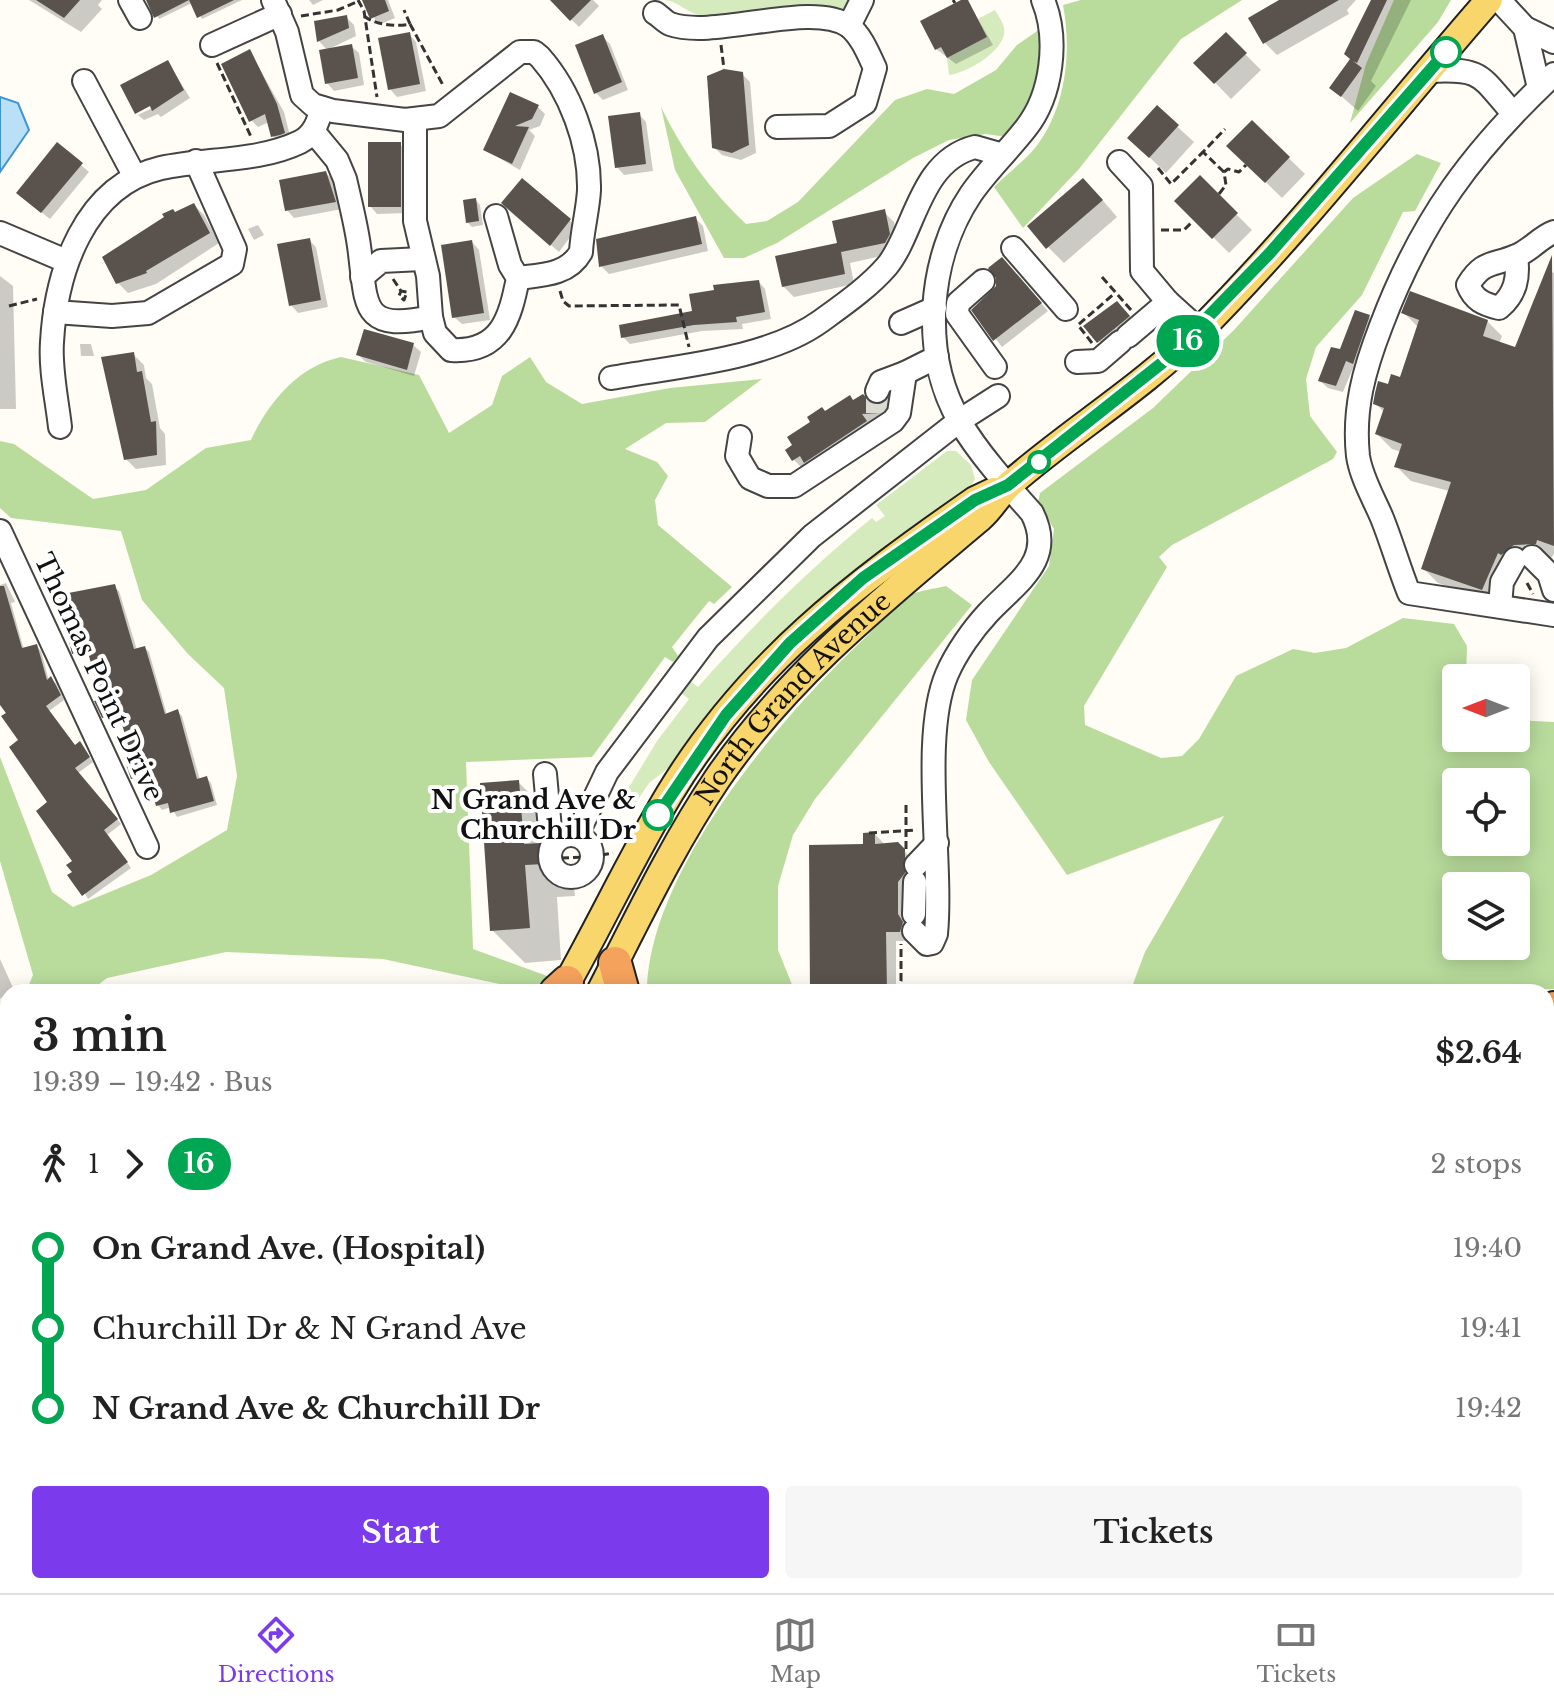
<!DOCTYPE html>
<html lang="en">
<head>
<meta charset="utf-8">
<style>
  body { margin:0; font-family:"Libre Baskerville",serif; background:#f6f6f6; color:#222; height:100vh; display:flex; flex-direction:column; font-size:30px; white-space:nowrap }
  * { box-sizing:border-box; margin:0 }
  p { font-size:26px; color:#767676 }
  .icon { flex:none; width:44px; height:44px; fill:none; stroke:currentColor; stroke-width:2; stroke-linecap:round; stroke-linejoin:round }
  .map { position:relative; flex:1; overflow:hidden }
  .panel { position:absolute; left:0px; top:984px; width:1554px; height:610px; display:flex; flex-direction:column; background:#fff; border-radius:24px 24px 0 0; box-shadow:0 4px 20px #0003 }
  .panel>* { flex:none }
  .badge { padding:0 16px; border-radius:26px; font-size:28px; line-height:52px }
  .needle { width:52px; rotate:270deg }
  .controls { position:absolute; left:1442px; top:664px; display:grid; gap:16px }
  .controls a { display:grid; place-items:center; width:88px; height:88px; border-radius:8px; background:#fff; box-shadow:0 4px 20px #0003; font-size:40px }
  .map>.badge { position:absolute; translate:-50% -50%; box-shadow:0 0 0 4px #fff }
  .legs { display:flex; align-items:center; gap:12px; height:88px; padding:0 32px; font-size:26px }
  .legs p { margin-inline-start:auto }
  .headline { display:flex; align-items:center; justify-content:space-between; height:136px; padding:0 32px }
  h1 { font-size:44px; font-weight:600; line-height:60px }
  .button { display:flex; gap:16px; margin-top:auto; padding:16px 32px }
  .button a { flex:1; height:92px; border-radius:8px; background:#7c3aed; color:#fff; font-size:32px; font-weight:600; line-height:92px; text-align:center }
  .button a+a { background:#f6f6f6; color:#222 }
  ul { padding:0 32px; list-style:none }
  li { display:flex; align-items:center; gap:28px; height:80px; font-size:30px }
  li i { display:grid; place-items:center; width:12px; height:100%; margin:0 10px; background:currentColor }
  li i::after { content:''; width:20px; height:20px; margin:-10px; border:6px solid; border-radius:50%; background:#fff }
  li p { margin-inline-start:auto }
  li:first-child i { background:linear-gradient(#0000 50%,currentColor 0) }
  li:last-child i { background:linear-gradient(currentColor 50%,#0000 0) }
  .tabs { display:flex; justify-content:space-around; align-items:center; height:112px; border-top:2px solid #e0e0e0; background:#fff; font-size:22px; color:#767676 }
  .tabs a { display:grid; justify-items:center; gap:4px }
  .tabs .selected { color:#7c3aed }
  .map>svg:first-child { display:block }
</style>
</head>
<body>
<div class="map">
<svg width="1554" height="1593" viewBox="0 0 1554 1593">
  <rect width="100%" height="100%" fill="#fffdf5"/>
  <!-- green -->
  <g fill="#d5ebbd">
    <path d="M665 0H853L847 13C808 0 742 25 699 15 686 12 679 2 665 0Z"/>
    <path d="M995 10C999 17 1006 26 1004 34 1001 53 966 73 949 75L947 58 987 37 978 19Z"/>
    <path d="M947 451H956L971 465 975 479 970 488 827 592 770 645 676 762 649 783 633 807 622 799 657 741 689 699 678 691 687 679 698 687C753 625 808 570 872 518L876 522 885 516 876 505Z"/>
    <path d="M97 1586H372L357 1593H78Z"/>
  </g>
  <!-- forest -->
  <g fill="#b9dc9c" fill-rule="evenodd">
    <path d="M1081 0H1242L1181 39 1079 169 1023 228 994 187C1007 174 1023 162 1035 148 1066 109 1072 52 1063 5Z"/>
    <path d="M1394 0H1451L1438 22 1350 123 1366 64Z"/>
    <path d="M1040 29C1042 72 1031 103 1006 137L986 134 949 140 913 158 777 243 744 258H724L675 170 661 107C683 152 710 190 746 224L767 221 798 202 895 100 927 89 954 94 996 70 1017 45Z"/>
    <path d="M1417 154 1441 163 1415 211 1403 212 1362 295 1316 347 1306 379 1310 416 1337 452 1333 459 1172 545 1159 557 1167 567 1084 706 1085 725 1161 758 1182 756 1199 739 1236 676 1293 649 1315 653 1346 648 1403 618 1454 624 1467 646 1466 678H1456V738H1516V720L1554 722V989L1130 992 1145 952 1224 816 1067 875 989 762 966 720 972 680 1049 566 1054 529 1038 502 1040 493 1153 408 1234 330 1353 198ZM1456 782H1516V842H1456ZM1456 886H1516V946H1456Z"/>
    <path d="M341 357 419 375 449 433 492 405 502 376 530 357 546 382 582 404 670 388 762 379 705 422 666 423 625 449 657 462 668 476 655 500 658 525 732 587 714 604 709 601 672 647 678 656 673 662 665 657 592 757 466 762 473 949 550 977 543 988 527 990 383 959 226 952 107 978 89 992H26L33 975 0 861V757L52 892 73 907 151 875 227 830 237 776 224 688 188 654 142 600 121 531 11 518 0 508V441L14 444 93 499 146 490 206 448 251 440C268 403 298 366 341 357Z"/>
    <path d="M946 586 972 605 815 799 793 835 778 886V950L795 992H647C648 872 781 716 866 637 879 624 894 604 910 595 920 590 935 589 946 586Z"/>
    <path d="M1554 1145V1236L1546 1245V1148Z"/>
    <path d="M539 1586H666L652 1593H522Z"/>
    <path d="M753 1586H848L851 1593H758Z"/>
    <path d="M1283 1586H1409L1414 1593H1282Z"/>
  </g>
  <!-- pitch -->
  <path fill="#e6f2cf" d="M1546 1501 1554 1506V1593H1485L1477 1589 1546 1586Z"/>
  <!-- water -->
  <path fill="#b9e0f7" stroke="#3f96cf" stroke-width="2" d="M0 97 18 103 29 130 0 172Z"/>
  <!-- shadow -->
  <g fill="#0003">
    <path d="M29 0H102L98 5 102 9 81 32Z"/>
    <path d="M147 0H242L202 19 192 3 159 19Z"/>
    <path d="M309 0H323L313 5Z"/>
    <path d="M364 0H388L395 18 378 25Z"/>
    <path d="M552 0H593L599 6 579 27Z"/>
    <path d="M967 0 993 45 956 64 936 49Z"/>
    <path d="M1283 0H1356L1347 10 1349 14 1277 55 1265 43Z"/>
    <path d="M1374 0H1411L1371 81 1376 86 1358 111 1332 88 1352 59Z"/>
    <path d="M346 17 354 25 356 36 327 50 319 41 316 22Z"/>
    <path d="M409 34 416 42 426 91 397 97 390 89Z"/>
    <path d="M1226 35 1261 70 1231 99 1196 63Z"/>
    <path d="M602 36 610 44 628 90 603 100 596 93Z"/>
    <path d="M351 46 359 53 364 85 334 91 327 83Z"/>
    <path d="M250 52 284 112 291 140 280 143 273 136 269 122 258 127 251 120Z"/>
    <path d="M168 62 190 98 161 117 158 114 144 120 138 115 160 104Z"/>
    <path d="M742 74 750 82 756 153 741 160 722 155 714 147Z"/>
    <path d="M538 107 545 114 540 126 529 130 535 136 520 170 485 150Z"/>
    <path d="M1157 108 1194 142 1166 173 1146 154Z"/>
    <path d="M639 114 646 122 653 171 624 175 617 167Z"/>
    <path d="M1252 122 1305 174 1282 198 1229 146Z"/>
    <path d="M400 144 408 152V213L377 214 370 206Z"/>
    <path d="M58 145 89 172 50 219 26 200Z"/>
    <path d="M326 173 333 180 342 209 294 218 287 210Z"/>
    <path d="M1200 178 1252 230 1229 253 1177 201Z"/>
    <path d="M1099 196 1117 217 1064 263 1048 247Z"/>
    <path d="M476 200 480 205 483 225 472 227 467 222Z"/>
    <path d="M194 205 204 215 219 243 156 284 128 293 118 283 176 214Z"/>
    <path d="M511 210 570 221 577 228 559 252Z"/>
    <path d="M884 212 894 222 899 245 895 253 850 263 854 284 794 297 783 286Z"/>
    <path d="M695 218 703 226 708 251 609 274 601 266Z"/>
    <path d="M258 225 264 235 254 240 248 229Z"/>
    <path d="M309 240 316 247 328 307 298 313 291 305Z"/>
    <path d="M472 242 479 250 490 320 462 324 454 317Z"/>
    <path d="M1010 267 1048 311 1002 347 974 310 998 287Z"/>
    <path d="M1549 271 1554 273V554L1551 558 1529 559 1517 569 1500 604 1438 583 1423 568 1449 491 1411 481 1396 466 1401 452 1392 449 1377 434 1385 413 1375 403 1401 380 1419 328 1404 313 1487 321 1502 336 1499 344 1516 350 1534 299 1539 300Z"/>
    <path d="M0 276 13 286 16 409H0Z"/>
    <path d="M759 282 765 289 771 319 742 324 743 329 702 331 630 344 623 337 694 313Z"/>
    <path d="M1125 311 1136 324 1106 349 1086 326Z"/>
    <path d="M1369 317 1377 325 1361 370 1353 368 1343 392 1328 388 1320 381Z"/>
    <path d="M80 344H91L94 356H81Z"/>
    <path d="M413 345 421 352 414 376 366 362 358 355Z"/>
    <path d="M133 354 144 365 146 378 152 384 160 428 165 434 166 465 136 469 126 459Z"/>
    <path d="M854 402 873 406 886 403 893 410 887 420 868 422 873 430 813 469 807 463 801 467 794 460 826 413Z"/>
    <path d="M6 583 15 602 11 603 24 650 36 646 41 651 49 681 56 683 64 700 49 711 76 747 80 744 93 762 78 773 121 824 107 835 131 868 88 899 74 872 75 861 50 802 0 702V585Z"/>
    <path d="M114 587 119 591 137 650 145 648 149 652 167 715 178 712 182 716 200 780 207 778 211 783 217 805 177 817 171 807 162 810 158 805 150 779 137 783 133 778 136 763 122 718 109 722 104 717V701L91 654 79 657 74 652Z"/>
    <path d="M518 782 551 814 554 858 573 877 575 896 557 897 561 960 525 963 492 930Z"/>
    <path d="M875 834 885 845 897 844 914 861 910 941H896V992H812Z"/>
    <path d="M0 959 15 992H8L0 999Z"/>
    <path d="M1554 1322V1349L1546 1343Z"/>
    <path d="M1554 1370V1410L1546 1396V1373Z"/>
    <path d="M969 1586H993L999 1593H974Z"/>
    <path d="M1170 1586H1187L1188 1593H1171Z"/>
    <path d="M1252 1586H1271L1272 1593H1252Z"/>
  </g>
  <!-- building -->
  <g fill="#5a524d">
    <path d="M36 0H80L64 18Z"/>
    <path d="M146 0H234L197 18 189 0 154 18Z"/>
    <path d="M362 0H385L389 11 370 19Z"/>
    <path d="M550 0H591L570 21Z"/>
    <path d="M961 0H968L987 37 947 58 941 47 935 50 920 21Z"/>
    <path d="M1279 0H1339L1263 44 1248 18Z"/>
    <path d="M1371 0H1387L1357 63 1353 61 1362 68 1341 97 1329 88 1350 59 1344 54Z"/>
    <path d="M347 15 349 28 317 42 314 21Z"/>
    <path d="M410 32 420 84 388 90 378 38Z"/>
    <path d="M1226 32 1247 53 1214 84 1193 63Z"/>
    <path d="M603 34 622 82 594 94 575 45Z"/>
    <path d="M352 44 358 78 325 84 319 50Z"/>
    <path d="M250 49 277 104 285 133 280 135 271 137 265 114 249 122 221 64Z"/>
    <path d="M168 60 184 90 152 111 150 106 135 114 120 85Z"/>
    <path d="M724 69 743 72 749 145 732 153 712 148 707 76Z"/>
    <path d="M510 92 539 105 532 119 515 126 529 127 512 164 483 150Z"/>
    <path d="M1157 105 1179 125 1149 158 1127 138Z"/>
    <path d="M640 112 646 164 615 168 608 116Z"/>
    <path d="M1252 120 1290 157 1265 183 1226 146Z"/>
    <path d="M57 142 83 163 41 213 16 193Z"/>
    <rect x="368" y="142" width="33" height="65"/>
    <path d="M326 171 336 202 285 211 279 180Z"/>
    <path d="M1200 175 1238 213 1212 239 1174 201Z"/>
    <path d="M522 178 571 219 550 246 501 203Z"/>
    <path d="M1083 178 1103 200 1046 249 1027 226Z"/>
    <path d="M476 198 479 221 466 223 463 200Z"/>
    <path d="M194 203 210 233 146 271 147 273 116 284 102 257 164 217 162 214 173 209 175 212Z"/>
    <path d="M885 209 890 234 885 243 841 252 845 274 782 287 775 256 837 243 832 221Z"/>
    <path d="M696 216 702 244 599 267 596 239Z"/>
    <path d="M310 238 321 300 289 306 277 244Z"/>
    <path d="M472 240 484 313 452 318 441 245Z"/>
    <path d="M1552 255 1554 546 1537 540 1536 544 1514 545 1501 555 1498 553 1482 590 1421 569 1451 482 1394 467 1402 444 1375 434 1384 408 1373 404 1375 393 1378 381 1388 384 1391 374 1400 377 1419 320 1401 313 1410 291 1488 320 1483 336 1515 347Z"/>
    <path d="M1002 257 1042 303 993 341 971 310 996 286V278L988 268Z"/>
    <path d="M759 280 765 312 736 317 737 322 694 325 621 338 619 325 692 311 689 294 714 290 713 285Z"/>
    <path d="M1117 301 1130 316 1097 343 1083 326Z"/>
    <path d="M1355 310 1370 315 1353 364 1346 361 1336 386 1318 381 1331 347 1340 349Z"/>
    <path d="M364 329 414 343 407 370 356 355Z"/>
    <path d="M134 352 137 372 142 371 151 422 156 421 157 455 124 460 101 357Z"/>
    <path d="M863 394 872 404 887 401 886 407 880 413 862 414 867 421 804 463 800 456 792 461 785 450 792 445 787 437 810 422 807 417 822 407 825 411 850 395 853 400Z"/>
    <path d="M115 584 134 649 145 646 165 714 178 709 197 779 207 776 214 801 170 813 168 803 156 806 147 775 131 779 126 764 133 762 119 714 102 718 94 701 101 699 87 649 72 654 58 595Z"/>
    <path d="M0 586H4L22 648 37 644 47 680 51 676 61 695 46 706 75 745 80 741 90 757 75 768 118 819 104 830 128 862 82 896 67 875 72 872 66 865 72 861 36 811 47 802 9 747 18 740 1 716 6 713 0 705Z"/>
    <path d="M519 780 524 844 541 843 544 864 525 865 530 928 490 931 480 783Z"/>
    <path d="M875 832V844L898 842 905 849V873L898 882V914L903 922 900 932H886L887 992H810L809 845 863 844V833Z"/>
  </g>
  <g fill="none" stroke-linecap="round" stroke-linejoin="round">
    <!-- minor-tunnel -->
    <path stroke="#dbdad3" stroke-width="22" stroke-dasharray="22 11" stroke-linecap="butt" d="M877 391V413"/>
    <defs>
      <g id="minor">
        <path d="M130 0 140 18"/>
        <path d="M273 0 287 32 302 95 313 105 333 111 405 120 439 116 520 52H534L540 57C570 91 590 144 589 190 588 210 582 231 581 252 568 275 542 275 518 278"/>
        <path d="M1499 0 1525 28 1554 42"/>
        <path d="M655 13C660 16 665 22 670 24 716 40 810 0 849 26 862 37 868 53 875 68L865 103 829 126 777 127"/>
        <path d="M849 26 862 0"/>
        <path d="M1525 28 1539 88"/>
        <path d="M212 45 280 14"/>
        <path d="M1430 71C1483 68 1480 76 1512 112"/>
        <path d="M1554 74C1472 151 1421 220 1381 326 1364 370 1353 409 1358 456 1361 477 1374 499 1382 518 1392 543 1399 568 1409 593L1554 615"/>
        <path d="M84 81 135 177"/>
        <path d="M313 131 337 160 345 179C350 201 356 224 359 246 367 304 359 333 431 317L428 276 415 221V121"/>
        <path d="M1119 162 1141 186 1142 271 1168 302 1199 330"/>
        <path d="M0 233 66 261"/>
        <path d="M1013 248 1066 309"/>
        <path d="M1516 256C1519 277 1516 294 1499 308 1483 304 1474 300 1468 285 1483 260 1493 266 1516 256 1530 251 1540 237 1554 232"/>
        <path d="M362 277 381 261 422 259"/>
        <path d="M983 281 958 303 957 314 995 367"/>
        <path d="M55 312 112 316 148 313 232 264 235 249 196 161"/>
        <path d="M431 317 435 333 451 350C501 353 510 318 518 278L510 265 496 216"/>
        <path d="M901 323 935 308"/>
        <path d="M1128 336 1168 302"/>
        <path d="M1077 362 1098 361 1120 342"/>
        <path d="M611 378C676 366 767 360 821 321 843 305 869 287 887 266 915 232 919 161 975 147L1003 155"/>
        <path d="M877 391 881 382 905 373"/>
        <path d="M60 427C57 400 50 370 52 342 56 272 84 186 161 168 205 158 259 162 300 142 314 135 318 122 322 108"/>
        <path d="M740 437 737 456 750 478 768 486H794L893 421 899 413 905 373 937 357"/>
        <path d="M0 531 147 847"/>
        <path d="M1532 557 1549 574 1554 590"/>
        <path d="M1500 606 1502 582 1515 559"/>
        <path d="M545 774 550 829 557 839"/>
        <circle cx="571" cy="856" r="21"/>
        <path d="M577 835 607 772 708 638 812 536 959 421 998 396"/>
        <path d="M916 865 937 843"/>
        <path d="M914 914 915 882"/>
        <path d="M914 931 927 944 932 943 936 934C943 861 920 737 947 674 956 653 973 629 988 613 1017 582 1056 560 1032 513 1007 485 979 454 960 422 920 354 928 258 971 194 987 171 1008 151 1026 128 1052 95 1059 39 1043 0"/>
        <path d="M1220 1586V1593"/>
      </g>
      <g id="major">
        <path d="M562 992C599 927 631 858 670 793 748 664 854 584 975 500L994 491"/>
        <path id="s1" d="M600 992C637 920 672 846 717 779 788 675 885 598 980 518 992 508 999 493 1011 483 1072 430 1142 388 1200 330 1303 226 1393 110 1489 0"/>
        <path d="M0 1372 8 1366"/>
        <path d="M0 1414 8 1407"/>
      </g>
      <g id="highway">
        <path d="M615 963 623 992"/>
        <path d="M556 992 567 982"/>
        <path d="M1546 1011 1554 1008"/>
        <path d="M1546 1053 1554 1050"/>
        <path d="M0 1099 8 1093"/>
        <path d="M1546 1112 1554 1108"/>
        <path d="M0 1172 8 1164"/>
        <path d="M0 1537 8 1534"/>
        <path d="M6 1593 23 1586"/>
        <path d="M400 1593 416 1586"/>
      </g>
    </defs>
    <!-- minor casing -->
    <use href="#minor" stroke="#444" stroke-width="26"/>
    <!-- major casing -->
    <use href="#major" stroke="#222" stroke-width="30"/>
    <!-- highway casing -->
    <use href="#highway" stroke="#222" stroke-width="36"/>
    <!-- path -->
    <g stroke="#333" stroke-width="3" stroke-dasharray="8 4" stroke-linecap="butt">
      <path d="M358 0 364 11 377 97"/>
      <path d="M953 0 955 3"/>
      <path d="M301 16 338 10 359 1"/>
      <path d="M364 16C375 25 396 27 410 24L404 10"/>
      <path d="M410 24 444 87"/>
      <path d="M721 45 724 69"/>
      <path d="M217 63 252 139"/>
      <path d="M1158 168 1171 184 1203 152"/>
      <path d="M1224 172 1203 152 1225 129"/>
      <path d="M1219 194 1226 185 1224 172 1228 169 1239 172 1246 165"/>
      <path d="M1161 230H1184L1193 221"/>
      <path d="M1102 277 1131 310"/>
      <path d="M393 279 401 291 407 292 404 300 399 296 401 291"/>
      <path d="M560 291 563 301 569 306 679 305 689 347"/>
      <path d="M9 306 37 299"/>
      <path d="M1092 343 1078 325 1115 293"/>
      <path d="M1527 583 1533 594"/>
      <path d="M906 805V849"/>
      <path d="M869 833 917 830"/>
      <path d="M601 855 613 853"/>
      <path d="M561 858 585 857"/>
      <path d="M896 992 901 981V944"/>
    </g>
    <!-- minor -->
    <use href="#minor" stroke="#fff" stroke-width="22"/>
    <!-- major -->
    <use href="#major" stroke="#f9d66b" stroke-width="26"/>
    <!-- highway -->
    <use href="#highway" stroke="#f5a25d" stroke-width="32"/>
  </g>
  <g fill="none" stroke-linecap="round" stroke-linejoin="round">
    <defs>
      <path id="line-1" d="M658 815 726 715 790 643 863 578 975 500 1008 485 1167 359 1269 254 1446 52"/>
    </defs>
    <!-- line-1 casing -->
    <use href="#line-1" stroke="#fff" stroke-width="18"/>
    <!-- line-1 -->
    <use href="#line-1" stroke="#00a651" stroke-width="12"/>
  </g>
  <!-- markers -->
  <g fill="#fff" stroke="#00a651" stroke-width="4">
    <circle cx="1446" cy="52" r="14"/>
    <circle cx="1039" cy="462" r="10"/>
    <circle cx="658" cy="815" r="14"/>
  </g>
  <g text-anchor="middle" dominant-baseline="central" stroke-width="8" stroke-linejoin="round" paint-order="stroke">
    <!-- street labels -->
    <g font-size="26" fill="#111" stroke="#fff">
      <text transform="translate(99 677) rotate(65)">Thomas Point Drive</text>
      <text stroke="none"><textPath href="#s1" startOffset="354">North Grand Avenue</textPath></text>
    </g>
    <!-- stop labels -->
    <g font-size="26" font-weight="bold" fill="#111" stroke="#fff" text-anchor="end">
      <text x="636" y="800">N Grand Ave &amp;<tspan x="636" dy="30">Churchill Dr</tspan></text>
    </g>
  </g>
</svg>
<div class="controls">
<a><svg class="needle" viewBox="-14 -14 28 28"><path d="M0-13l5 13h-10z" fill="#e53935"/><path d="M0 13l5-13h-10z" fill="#767676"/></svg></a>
<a><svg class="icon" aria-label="locate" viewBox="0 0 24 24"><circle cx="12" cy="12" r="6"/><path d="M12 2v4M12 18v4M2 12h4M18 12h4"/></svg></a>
<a><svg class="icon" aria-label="layers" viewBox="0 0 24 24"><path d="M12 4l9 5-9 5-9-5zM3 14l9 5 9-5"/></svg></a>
</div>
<b class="badge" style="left:1188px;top:341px;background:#00a651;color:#fff">16</b>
<section class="panel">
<div class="headline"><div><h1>3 min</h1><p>19:39 – 19:42 · Bus</p></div><b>$2.64</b></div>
<div class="legs"><svg class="icon" aria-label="walk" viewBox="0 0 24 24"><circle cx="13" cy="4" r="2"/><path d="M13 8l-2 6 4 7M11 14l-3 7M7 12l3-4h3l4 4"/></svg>1<svg class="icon" aria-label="forward" viewBox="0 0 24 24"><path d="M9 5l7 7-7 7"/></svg><b class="badge" style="background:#00a651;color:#fff">16</b><p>2 stops</p></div>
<ul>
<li><i style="color:#00a651"></i><b>On Grand Ave. (Hospital)</b><p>19:40</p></li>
<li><i style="color:#00a651"></i><span>Churchill Dr &amp; N Grand Ave</span><p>19:41</p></li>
<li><i style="color:#00a651"></i><b>N Grand Ave &amp; Churchill Dr</b><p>19:42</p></li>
</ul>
<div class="button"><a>Start</a><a>Tickets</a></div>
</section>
</div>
<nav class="tabs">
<a class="selected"><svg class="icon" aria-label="directions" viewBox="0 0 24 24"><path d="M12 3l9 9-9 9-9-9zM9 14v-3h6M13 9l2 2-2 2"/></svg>Directions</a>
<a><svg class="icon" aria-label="map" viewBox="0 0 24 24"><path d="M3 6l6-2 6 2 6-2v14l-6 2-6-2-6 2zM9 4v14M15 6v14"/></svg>Map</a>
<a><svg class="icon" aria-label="tickets" viewBox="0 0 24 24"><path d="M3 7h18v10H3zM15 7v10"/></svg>Tickets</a>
</nav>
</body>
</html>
